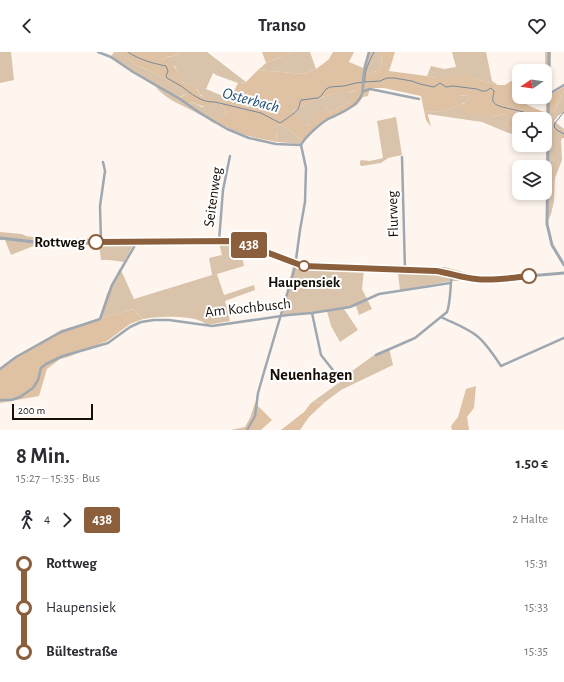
<!DOCTYPE html>
<html lang="de">
<head>
<meta charset="utf-8">
<style>
  body { margin:0; font-family:"Alegreya Sans",sans-serif; background:#f2f2f3; color:#2b2b33; height:100vh; display:flex; flex-direction:column; font-size:15px; white-space:nowrap }
  * { box-sizing:border-box; margin:0 }
  p { font-size:13px; color:#7c7c81 }
  .icon { flex:none; width:22px; height:22px; fill:none; stroke:currentColor; stroke-width:2; stroke-linecap:round; stroke-linejoin:round }
  .map { position:relative; height:378px; overflow:hidden }
  .panel { display:flex; flex-direction:column; background:#fff; flex:1 }
  .panel>* { flex:none }
  .badge { padding:0 8px; border-radius:3px; font-size:14px; line-height:26px }
  .needle { width:26px; rotate:257deg }
  .tools { position:absolute; left:512px; top:12px; display:grid; gap:8px }
  .tools a { display:grid; place-items:center; width:40px; height:40px; border-radius:8px; background:#fff; box-shadow:0 2px 6px #0003; font-size:20px }
  .scale { position:absolute; left:12px; bottom:10px; width:81px; box-sizing:border-box; padding-left:4px; border:2px solid #160f08; border-top:0; font-size:11px; line-height:14px; white-space:nowrap; color:#160f08; -webkit-text-stroke:3px #fff; paint-order:stroke }
  .map>.badge { position:absolute; translate:-50% -50%; box-shadow:0 0 0 2px #fff }
  .legs { display:flex; align-items:center; gap:6px; height:44px; padding:0 16px; font-size:13px }
  .legs p { margin-inline-start:auto }
  .head { display:flex; align-items:center; justify-content:space-between; height:68px; padding:0 16px }
  h1 { font-size:22px; font-weight:700; line-height:30px }
  ul { padding:0 16px; list-style:none }
  li { display:flex; align-items:center; gap:14px; height:44px; font-size:15px }
  li i { display:grid; place-items:center; width:6px; height:100%; margin:0 5px; background:currentColor }
  li i::after { content:''; width:10px; height:10px; margin:-5px; border:3px solid; border-radius:50%; background:#fff }
  li p { margin-inline-start:auto }
  li:first-child i { background:linear-gradient(#0000 50%,currentColor 0) }
  li:last-child i { background:linear-gradient(currentColor 50%,#0000 0) }
  header { display:flex; justify-content:space-between; align-items:center; height:52px; padding:0 16px; background:#fff; font-size:18px; font-weight:700 }
  .map>svg:first-child { display:block }
</style>
</head>
<body>
<header><svg class="icon" aria-label="back" viewBox="0 0 24 24"><path d="M15 5l-7 7 7 7"/></svg>Transo<svg class="icon" aria-label="heart" viewBox="0 0 24 24"><path d="M12 20l-8-8c-3-5 5-10 8-4 3-6 11-1 8 4z"/></svg></header>
<div class="map">
<svg width="564" height="378" viewBox="0 0 564 378">
  <rect width="100%" height="100%" fill="#fef6ee"/>
  <!-- green -->
  <g fill="#d9c3ab">
    <path d="M0 0H11L14 28 0 31Z"/>
    <path d="M114 0H120L137 14 149 18 189 41 180 45 189 52 192 50 202 55 218 50 227 60 223 65 215 69V72C208 67 201 63 193 59 180 52 165 47 156 35L110 6Z"/>
    <path d="M178 0H207L246 30 238 31 216 23 213 21 206 37 230 47 225 50C214 45 201 49 197 37 182 32 180 28 175 14L162 9 163 7C169 5 173 3 179 4Z"/>
    <path d="M292 0H310L316 17 304 22 258 18 266 11Z"/>
    <path d="M368 0H382L381 17 364 24 363 16Z"/>
    <path d="M452 0H486L492 29 498 33 479 28 474 26H435L427 24 431 14 444 17 456 15Z"/>
    <path d="M545 0H551L550 59H554L564 39V60L558 64 554 69 564 77V86H563L561 88 562 108 555 126 554 149 551 162 546 173V89L545 88 546 65Z"/>
    <path d="M358 38 349 50 330 61 327 56 306 74 294 59 305 52 319 46 336 41H347Z"/>
    <path d="M468 43 469 46 467 50 462 52 478 62 488 60 491 65 505 62 508 64V67L506 71 507 75 517 78 519 77V84L506 80 482 70 427 62 426 59C437 60 450 59 459 52V44Z"/>
    <path d="M396 65 402 103 388 106 381 111 362 114 360 113V110L361 108 370 109 383 106 377 69Z"/>
    <path d="M279 72 290 78 303 89V92L277 90 276 77Z"/>
    <path d="M0 180 22 182 26 184 45 187 165 186 166 191H134L124 210 109 208H101L100 199 97 193H36L11 203 5 188H0Z"/>
    <path d="M219 191 240 193 244 214 217 222 224 243 254 233 255 238 225 249 230 269 207 273C198 262 156 264 143 267L133 257 99 267 107 242 120 216 134 247 212 223 209 206 222 203Z"/>
    <path d="M294 209 305 211 438 215H445L474 223 490 224 491 229H451L400 238 398 221 364 218 362 237 372 257 359 263 356 254 344 257 358 278 340 290 331 274 327 259 282 264Z"/>
    <path d="M389 296 393 313 341 338 325 350 311 351 340 330 341 327 377 301Z"/>
  </g>
  <!-- forest -->
  <g fill="#dfc2a4" fill-rule="evenodd">
    <path d="M120 0H178L179 4C173 3 169 4 163 7L162 9H169L173 12 183 30 189 34 195 35 201 44 217 47 225 50 230 47 238 31 246 30 258 18 304 22 316 17 323 12 329 7 333 0H354L349 10 363 16 364 24 381 17 382 0H395L392 10 389 19 427 24 435 26 467 23 479 28 498 33H505L519 24V29C515 31 514 33 514 37 515 49 535 57 545 60L546 82H545V67H519V77L517 78 507 75 506 71 508 67V64L505 62 491 65H489L488 60 483 64H479L476 61C469 64 463 63 460 55 463 51 467 51 469 46L467 43 459 44V52C450 59 438 60 427 59L431 75 426 68 421 44 384 36H370L368 44 363 45 357 53 343 61 326 68 303 89 290 78 279 72 276 78 277 90C254 86 236 82 215 69L218 66 223 65 227 60 218 50C209 58 201 54 192 50L189 52 179 46 185 43 188 41 149 18 137 14ZM357 38 349 50 330 61 327 56 312 66 307 74 294 59 305 52 319 46 336 41H347Z"/>
    <path d="M262 0H292L266 11Z"/>
    <path d="M564 35V39L554 59H550V43Z"/>
    <path d="M133 257 143 267 130 272 107 289 68 305 60 307 47 317 39 344 0 351V316L16 304 61 278Z"/>
    <path d="M476 334 474 356 467 365 469 378H452L451 374 458 365 466 337Z"/>
    <path d="M325 350 309 365 300 378H281L304 360 311 351Z"/>
    <path d="M255 351 272 368 261 378H231L245 375 250 366Z"/>
  </g>
  <g fill="none" stroke-linecap="round" stroke-linejoin="round">
    <!-- stream -->
    <g stroke="#76889b" stroke-width="1">
      <path d="M128 0C140 8 152 11 166 14L168 19 166 24 167 26C172 29 176 31 181 34 191 41 201 51 215 50L261 61 280 71C283 69 297 60 298 57 300 54 299 51 301 48L318 46 321 44 326 37 330 35 344 34 356 31 365 30C364 19 369 10 374 0"/>
      <path d="M365 30 380 29 387 26H394L412 29 420 32 434 35 440 31 446 35 453 34 477 37 482 39H486L491 36 494 39C494 42 492 46 493 49 495 58 528 56 536 67"/>
      <path d="M564 60 555 71 554 75 557 78 564 82"/>
    </g>
    <!-- minor -->
    <g stroke="#9fa7b0" stroke-width="2.5">
      <path d="M98 0 111 5 133 20 180 47 200 61 227 77 249 86 276 92 301 93"/>
      <path d="M364 39 370 37 375 38 419 47"/>
      <path d="M549 42 564 33"/>
      <path d="M301 93C305 85 320 72 328 67 337 63 350 58 357 50 364 42 363 37 363 27 364 18 366 9 369 0"/>
      <path d="M402 105 405 218"/>
      <path d="M219 189 223 138 230 104"/>
      <path d="M101 190 100 154 105 119 103 110"/>
      <path d="M312 261 321 303 336 322"/>
      <path d="M441 265C453 271 467 276 477 284 486 291 495 305 501 314L564 286"/>
      <path d="M376 303 415 286 447 260C451 249 450 233 452 222"/>
      <path d="M0 317 16 305 61 280 100 267 112 233 134 195 135 190"/>
      <path d="M0 348H11L20 345 33 336 38 328 41 316 46 312 63 304 108 291 130 275 141 270 154 268H169L212 274 288 263 312 261 350 255 379 242 450 231"/>
      <path d="M247 378 255 364 258 341 264 320 295 215 300 178 305 150 306 116 301 93"/>
    </g>
    <!-- tertiary -->
    <g stroke="#9fa7b0" stroke-width="3">
      <path d="M549 0 547 172 552 193 564 213"/>
      <path d="M0 186 44 191 228 189 237 190 250 194 303 214 436 219 452 222 469 226 483 228 564 221"/>
    </g>
  </g>
  <g fill="none" stroke-linecap="round" stroke-linejoin="round">
    <defs>
      <path id="line-1" d="M96 190 228 189 237 190 250 194 303 214 436 219C450 221 463 226 476 227 493 229 511 226 529 224"/>
    </defs>
    <!-- line-1 casing -->
    <use href="#line-1" stroke="#fff" stroke-width="9"/>
    <!-- line-1 -->
    <use href="#line-1" stroke="#8b5e3c" stroke-width="6"/>
  </g>
  <!-- markers -->
  <g fill="#fff" stroke="#8b5e3c" stroke-width="2">
    <circle cx="96" cy="190" r="7"/>
    <circle cx="304" cy="214" r="5"/>
    <circle cx="529" cy="224" r="7"/>
  </g>
  <g text-anchor="middle" dominant-baseline="central" stroke-width="4" stroke-linejoin="round" paint-order="stroke">
    <!-- street labels -->
    <g font-size="15" fill="#160f08" stroke="#fff">
      <text transform="translate(213 145) rotate(-82)">Seitenweg</text>
      <text transform="translate(393 162) rotate(-92)">Flurweg</text>
      <text transform="translate(248 256) rotate(-6)">Am Kochbusch</text>
    </g>
    <!-- stop labels -->
    <g font-size="15" font-weight="bold" fill="#160f08" stroke="#fff" text-anchor="end">
      <text x="85" y="190">Rottweg</text>
      <text x="304" y="230" text-anchor="middle">Haupensiek</text>
    </g>
    <!-- water labels -->
    <g font-size="16" font-style="italic" fill="#204c74" stroke="#fff">
      <text transform="translate(251 48) rotate(15)">Osterbach</text>
    </g>
    <!-- neighbourhood labels -->
    <g font-size="16" font-weight="bold" fill="#160f08" stroke="#fff">
      <text x="311" y="323">Neuenhagen</text>
    </g>
  </g>
</svg>
<div class="tools">
<a><svg class="needle" viewBox="-14 -14 28 28"><path d="M0-13l5 13h-10z" fill="#e53935"/><path d="M0 13l5-13h-10z" fill="#7c7c81"/></svg></a>
<a><svg class="icon" aria-label="locate" viewBox="0 0 24 24"><circle cx="12" cy="12" r="6"/><path d="M12 2v4M12 18v4M2 12h4M18 12h4"/></svg></a>
<a><svg class="icon" aria-label="layers" viewBox="0 0 24 24"><path d="M12 4l9 5-9 5-9-5zM3 14l9 5 9-5"/></svg></a>
</div>
<div class="scale">200 m</div>
<b class="badge" style="left:249px;top:193px;background:#8b5e3c;color:#fff">438</b>
</div>
<section class="panel">
<div class="head"><div><h1>8 Min.</h1><p>15:27 – 15:35 · Bus</p></div><b>1.50 €</b></div>
<div class="legs"><svg class="icon" aria-label="walk" viewBox="0 0 24 24"><circle cx="13" cy="4" r="2"/><path d="M13 8l-2 6 4 7M11 14l-3 7M7 12l3-4h3l4 4"/></svg>4<svg class="icon" aria-label="forward" viewBox="0 0 24 24"><path d="M9 5l7 7-7 7"/></svg><b class="badge" style="background:#8b5e3c;color:#fff">438</b><p>2 Halte</p></div>
<ul>
<li><i style="color:#8b5e3c"></i><b>Rottweg</b><p>15:31</p></li>
<li><i style="color:#8b5e3c"></i><span>Haupensiek</span><p>15:33</p></li>
<li><i style="color:#8b5e3c"></i><b>Bültestraße</b><p>15:35</p></li>
</ul>
</section>
</body>
</html>
